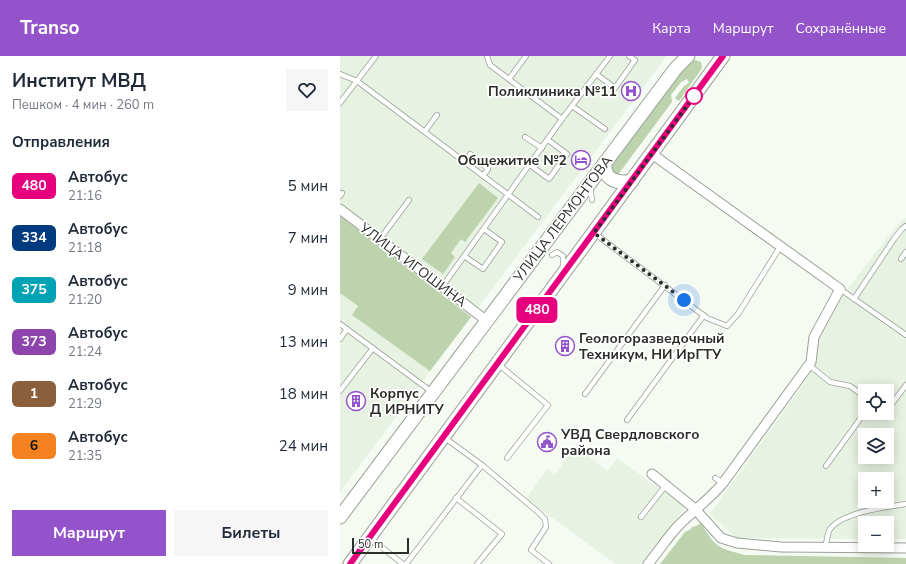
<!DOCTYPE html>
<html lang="ru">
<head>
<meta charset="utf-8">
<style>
  body { margin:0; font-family:"Nunito Sans",sans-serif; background:#f6f6f7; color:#1f2937; height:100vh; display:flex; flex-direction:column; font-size:15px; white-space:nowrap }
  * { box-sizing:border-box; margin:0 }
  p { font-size:13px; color:#747a83 }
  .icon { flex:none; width:22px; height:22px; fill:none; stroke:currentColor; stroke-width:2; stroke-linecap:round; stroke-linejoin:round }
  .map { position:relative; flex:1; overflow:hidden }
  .details { display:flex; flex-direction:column; background:#fff; width:340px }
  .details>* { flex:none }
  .badge { padding:0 8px; border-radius:6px; font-size:14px; line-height:26px }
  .fabs { position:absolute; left:518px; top:328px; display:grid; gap:8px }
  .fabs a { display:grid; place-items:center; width:36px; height:36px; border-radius:0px; background:#fff; box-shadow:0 2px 10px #0003; font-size:20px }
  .scale { position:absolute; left:12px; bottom:10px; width:57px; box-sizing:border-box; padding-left:4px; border:2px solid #2c2e2a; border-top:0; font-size:11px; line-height:14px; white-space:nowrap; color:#2c2e2a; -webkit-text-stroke:3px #fff; paint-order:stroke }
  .you { position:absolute; width:20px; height:20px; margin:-10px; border:3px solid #fff; border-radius:50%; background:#1a73e8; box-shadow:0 0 0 6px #1a73e833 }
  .map>.badge { position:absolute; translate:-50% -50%; box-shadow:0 0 0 2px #fff }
  h2 { padding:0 12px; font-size:15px; line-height:36px }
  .round { display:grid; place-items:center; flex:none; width:42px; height:42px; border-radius:0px; background:#f6f6f7 }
  .head { display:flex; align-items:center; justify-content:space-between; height:68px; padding:0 12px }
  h1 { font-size:19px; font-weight:700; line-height:30px }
  .button { display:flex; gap:8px; margin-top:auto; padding:8px 12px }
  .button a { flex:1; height:46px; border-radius:0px; background:#9354cb; color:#fff; font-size:16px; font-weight:700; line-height:46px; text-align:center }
  .button a+a { background:#f6f6f7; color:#1f2937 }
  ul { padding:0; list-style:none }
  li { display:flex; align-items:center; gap:12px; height:52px; padding:0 12px }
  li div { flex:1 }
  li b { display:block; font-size:15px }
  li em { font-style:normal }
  li .badge { min-width:44px; font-weight:700; text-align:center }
  header { display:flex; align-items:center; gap:24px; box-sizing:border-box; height:56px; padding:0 20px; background:#9354cb; color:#fff }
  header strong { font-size:19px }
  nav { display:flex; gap:22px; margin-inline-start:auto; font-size:14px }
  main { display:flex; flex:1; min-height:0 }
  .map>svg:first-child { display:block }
</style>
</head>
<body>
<header>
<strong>Transo</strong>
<nav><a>Карта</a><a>Маршрут</a><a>Сохранённые</a></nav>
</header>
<main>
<section class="details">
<div class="head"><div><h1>Институт МВД</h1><p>Пешком · 4 мин · 260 m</p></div><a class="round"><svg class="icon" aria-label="heart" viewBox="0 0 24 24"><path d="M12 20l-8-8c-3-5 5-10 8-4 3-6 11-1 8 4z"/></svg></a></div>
<h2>Отправления</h2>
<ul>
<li><span class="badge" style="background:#e6007e;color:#fff">480</span><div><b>Автобус</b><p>21:16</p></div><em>5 мин</em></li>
<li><span class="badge" style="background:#003b80;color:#fff">334</span><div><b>Автобус</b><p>21:18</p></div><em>7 мин</em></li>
<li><span class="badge" style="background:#00a3b4;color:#fff">375</span><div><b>Автобус</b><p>21:20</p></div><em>9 мин</em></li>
<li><span class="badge" style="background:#8e44ad;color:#fff">373</span><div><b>Автобус</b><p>21:24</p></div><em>13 мин</em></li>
<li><span class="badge" style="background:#8b5e3c;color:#fff">1</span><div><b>Автобус</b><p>21:29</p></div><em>18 мин</em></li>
<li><span class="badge" style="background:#f58220;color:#111">6</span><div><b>Автобус</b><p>21:35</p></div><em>24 мин</em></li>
</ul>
<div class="button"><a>Маршрут</a><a>Билеты</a></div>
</section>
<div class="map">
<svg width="566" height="508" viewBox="0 0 566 508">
  <rect width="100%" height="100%" fill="#f5fbf2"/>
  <!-- built -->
  <g fill="#e8f2e2" fill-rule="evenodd">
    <path d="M0 0H327L0 436Z"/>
    <path d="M566 161V483H547V467H525V483L396 482 370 458 466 324 474 287 502 240 555 172ZM525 335H547V357H525ZM525 379H547V401H525ZM525 423H547V445H525Z"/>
    <path d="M235 391 268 415 277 402 345 451 303 508H276L186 443 207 413 215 418Z"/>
  </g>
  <!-- green -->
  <g fill="#bcd3ad">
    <path d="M355 4 361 6 362 12 360 15 339 45 335 42 344 30 349 27 347 23 341 26 331 39 332 46 277 120C272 117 270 113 273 106L344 10Z"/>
    <path d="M139 127 158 142 125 186 121 183 111 197 115 201 103 218 82 203Z"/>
    <path d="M0 160 131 261 90 315 12 259 18 250 0 237Z"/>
    <path d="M361 467C376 492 377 491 404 499L566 502V508H320L345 476 351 473 353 470 354 471Z"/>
  </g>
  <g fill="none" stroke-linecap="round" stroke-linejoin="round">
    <defs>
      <g id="service">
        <path d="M147 0 150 9 222 63"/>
        <path d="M0 18 17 25 198 161"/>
        <path d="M256 18 275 32 295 4 289 0"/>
        <path d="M169 23 186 0"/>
        <path d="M0 47 36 0"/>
        <path d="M232 50 265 73"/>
        <path d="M85 75 97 59"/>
        <path d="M185 81 202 92"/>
        <path d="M130 98 148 113 143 120"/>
        <path d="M190 109 209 123 227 98 208 84"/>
        <path d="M250 131 252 144"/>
        <path d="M0 140 2 137"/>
        <path d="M254 177 367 262 387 270 398 258 440 191"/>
        <path d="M40 183 69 144"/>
        <path d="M212 199 217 196 223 200V211"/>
        <path d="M124 200 143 213 162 186 144 173"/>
        <path d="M561 203 566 196"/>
        <path d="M102 231 222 63 270 0"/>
        <path d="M500 233 566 279"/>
        <path d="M514 243 554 183 562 173 566 170"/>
        <path d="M0 268 92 336"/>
        <path d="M0 283 7 273"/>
        <path d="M159 309 208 349 167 402"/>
        <path d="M469 309 490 326 510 330 525 341"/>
        <path d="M0 335 33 292"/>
        <path d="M245 338 325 229"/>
        <path d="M547 350 551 349 566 329"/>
        <path d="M287 364 364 259"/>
        <path d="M105 382 142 409 198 456 205 463 206 471 191 494 209 508"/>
        <path d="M486 410 525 356"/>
        <path d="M375 422 383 427"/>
        <path d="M116 442 162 478 137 508"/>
        <path d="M301 461 326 429"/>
        <path d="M30 482 63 508"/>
        <path d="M485 491C487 486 487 478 490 473 503 456 546 451 566 448"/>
        <path d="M66 508 142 409"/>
      </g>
      <g id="minor">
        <path d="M0 153 147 265"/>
        <path d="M312 418 355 453 381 482 397 487 441 491 566 492"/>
        <path d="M308 508C319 495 328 480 340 468 354 454 370 443 383 427L471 306 474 281 500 233 312 98"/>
      </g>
      <g id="secondary">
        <path d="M265 107C263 124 278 128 292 125"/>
        <path d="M0 461 336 12 348 0"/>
        <path d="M10 508 383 0"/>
      </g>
    </defs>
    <!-- service casing -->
    <use href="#service" stroke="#9ba198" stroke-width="6"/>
    <!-- minor casing -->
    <use href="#minor" stroke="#9ba198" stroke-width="11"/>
    <!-- secondary casing -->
    <use href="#secondary" stroke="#9ba198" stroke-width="15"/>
    <!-- service -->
    <use href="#service" stroke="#fff" stroke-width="4.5"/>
    <!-- minor -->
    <use href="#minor" stroke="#fff" stroke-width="9"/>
    <!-- secondary -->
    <use href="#secondary" stroke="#fff" stroke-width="13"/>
  </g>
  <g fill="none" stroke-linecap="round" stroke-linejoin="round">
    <defs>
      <path id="line" d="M10 508 383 0"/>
    </defs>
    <!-- line casing -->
    <use href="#line" stroke="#fff" stroke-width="9"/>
    <!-- line -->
    <use href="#line" stroke="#e6007e" stroke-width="6"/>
    <!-- walk -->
    <path stroke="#2c2e2a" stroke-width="4" stroke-dasharray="0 7.2" d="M344 244 254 177 357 36 354 40"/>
  </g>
  <!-- icons -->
  <defs>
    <symbol id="hospital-ring" viewBox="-11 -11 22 22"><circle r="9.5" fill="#fff" stroke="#9354cb" stroke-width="1.5"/><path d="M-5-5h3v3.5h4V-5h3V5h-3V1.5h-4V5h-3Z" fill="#9354cb"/></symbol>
    <symbol id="hotel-ring" viewBox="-11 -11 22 22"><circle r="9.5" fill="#fff" stroke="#9354cb" stroke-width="1.5"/><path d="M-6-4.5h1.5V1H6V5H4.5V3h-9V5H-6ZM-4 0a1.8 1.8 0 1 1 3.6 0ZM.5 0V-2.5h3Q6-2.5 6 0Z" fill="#9354cb"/></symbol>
    <symbol id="building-ring" viewBox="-11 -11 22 22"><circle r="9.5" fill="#fff" stroke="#9354cb" stroke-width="1.5"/><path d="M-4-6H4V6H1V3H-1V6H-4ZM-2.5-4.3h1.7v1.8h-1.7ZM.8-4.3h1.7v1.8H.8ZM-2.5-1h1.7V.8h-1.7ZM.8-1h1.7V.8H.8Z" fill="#9354cb"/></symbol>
    <symbol id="civic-ring" viewBox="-11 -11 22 22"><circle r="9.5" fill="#fff" stroke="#9354cb" stroke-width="1.5"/><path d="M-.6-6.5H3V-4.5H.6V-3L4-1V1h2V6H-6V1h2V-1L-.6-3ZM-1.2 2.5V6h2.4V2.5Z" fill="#9354cb"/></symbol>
  </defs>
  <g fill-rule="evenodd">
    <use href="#hospital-ring" x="280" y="24" width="22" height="22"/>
    <use href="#hotel-ring" x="230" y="93" width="22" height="22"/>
    <use href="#building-ring" x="214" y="279" width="22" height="22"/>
    <use href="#building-ring" x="5" y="334" width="22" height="22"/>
    <use href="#civic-ring" x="196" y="375" width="22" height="22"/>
  </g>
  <!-- markers -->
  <circle fill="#fff" stroke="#e6007e" stroke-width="2" cx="354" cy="40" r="8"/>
  <g text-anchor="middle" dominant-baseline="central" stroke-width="3.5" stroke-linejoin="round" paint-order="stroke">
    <!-- poi labels -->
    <g font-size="14" font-weight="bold" fill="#2c2e2a" stroke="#fff" text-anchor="start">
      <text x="277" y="35" text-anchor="end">Поликлиника №11</text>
      <text x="227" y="104" text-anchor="end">Общежитие №2</text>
      <text x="239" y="282">Геологоразведочный<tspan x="239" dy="16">Техникум, НИ ИрГТУ</tspan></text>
      <text x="30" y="337">Корпус<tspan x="30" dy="16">Д ИРНИТУ</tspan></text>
      <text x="221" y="378">УВД Свердловского<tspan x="221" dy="16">района</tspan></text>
    </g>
    <!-- street labels -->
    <g font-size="14" fill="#2c2e2a" stroke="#fff">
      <text transform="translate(223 163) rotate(-53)">УЛИЦА ЛЕРМОНТОВА</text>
      <text transform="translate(73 209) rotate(37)">УЛИЦА ИГОШИНА</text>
    </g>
  </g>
</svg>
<div class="fabs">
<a><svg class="icon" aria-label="locate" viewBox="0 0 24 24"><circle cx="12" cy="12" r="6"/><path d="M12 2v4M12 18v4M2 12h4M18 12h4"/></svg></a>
<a><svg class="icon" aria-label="layers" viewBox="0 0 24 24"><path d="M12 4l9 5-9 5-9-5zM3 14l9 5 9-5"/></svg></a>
<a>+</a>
<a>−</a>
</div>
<div class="scale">50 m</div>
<div class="you" style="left:344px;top:244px"></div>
<b class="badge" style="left:197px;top:254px;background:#e6007e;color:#fff">480</b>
</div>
</main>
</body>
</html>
